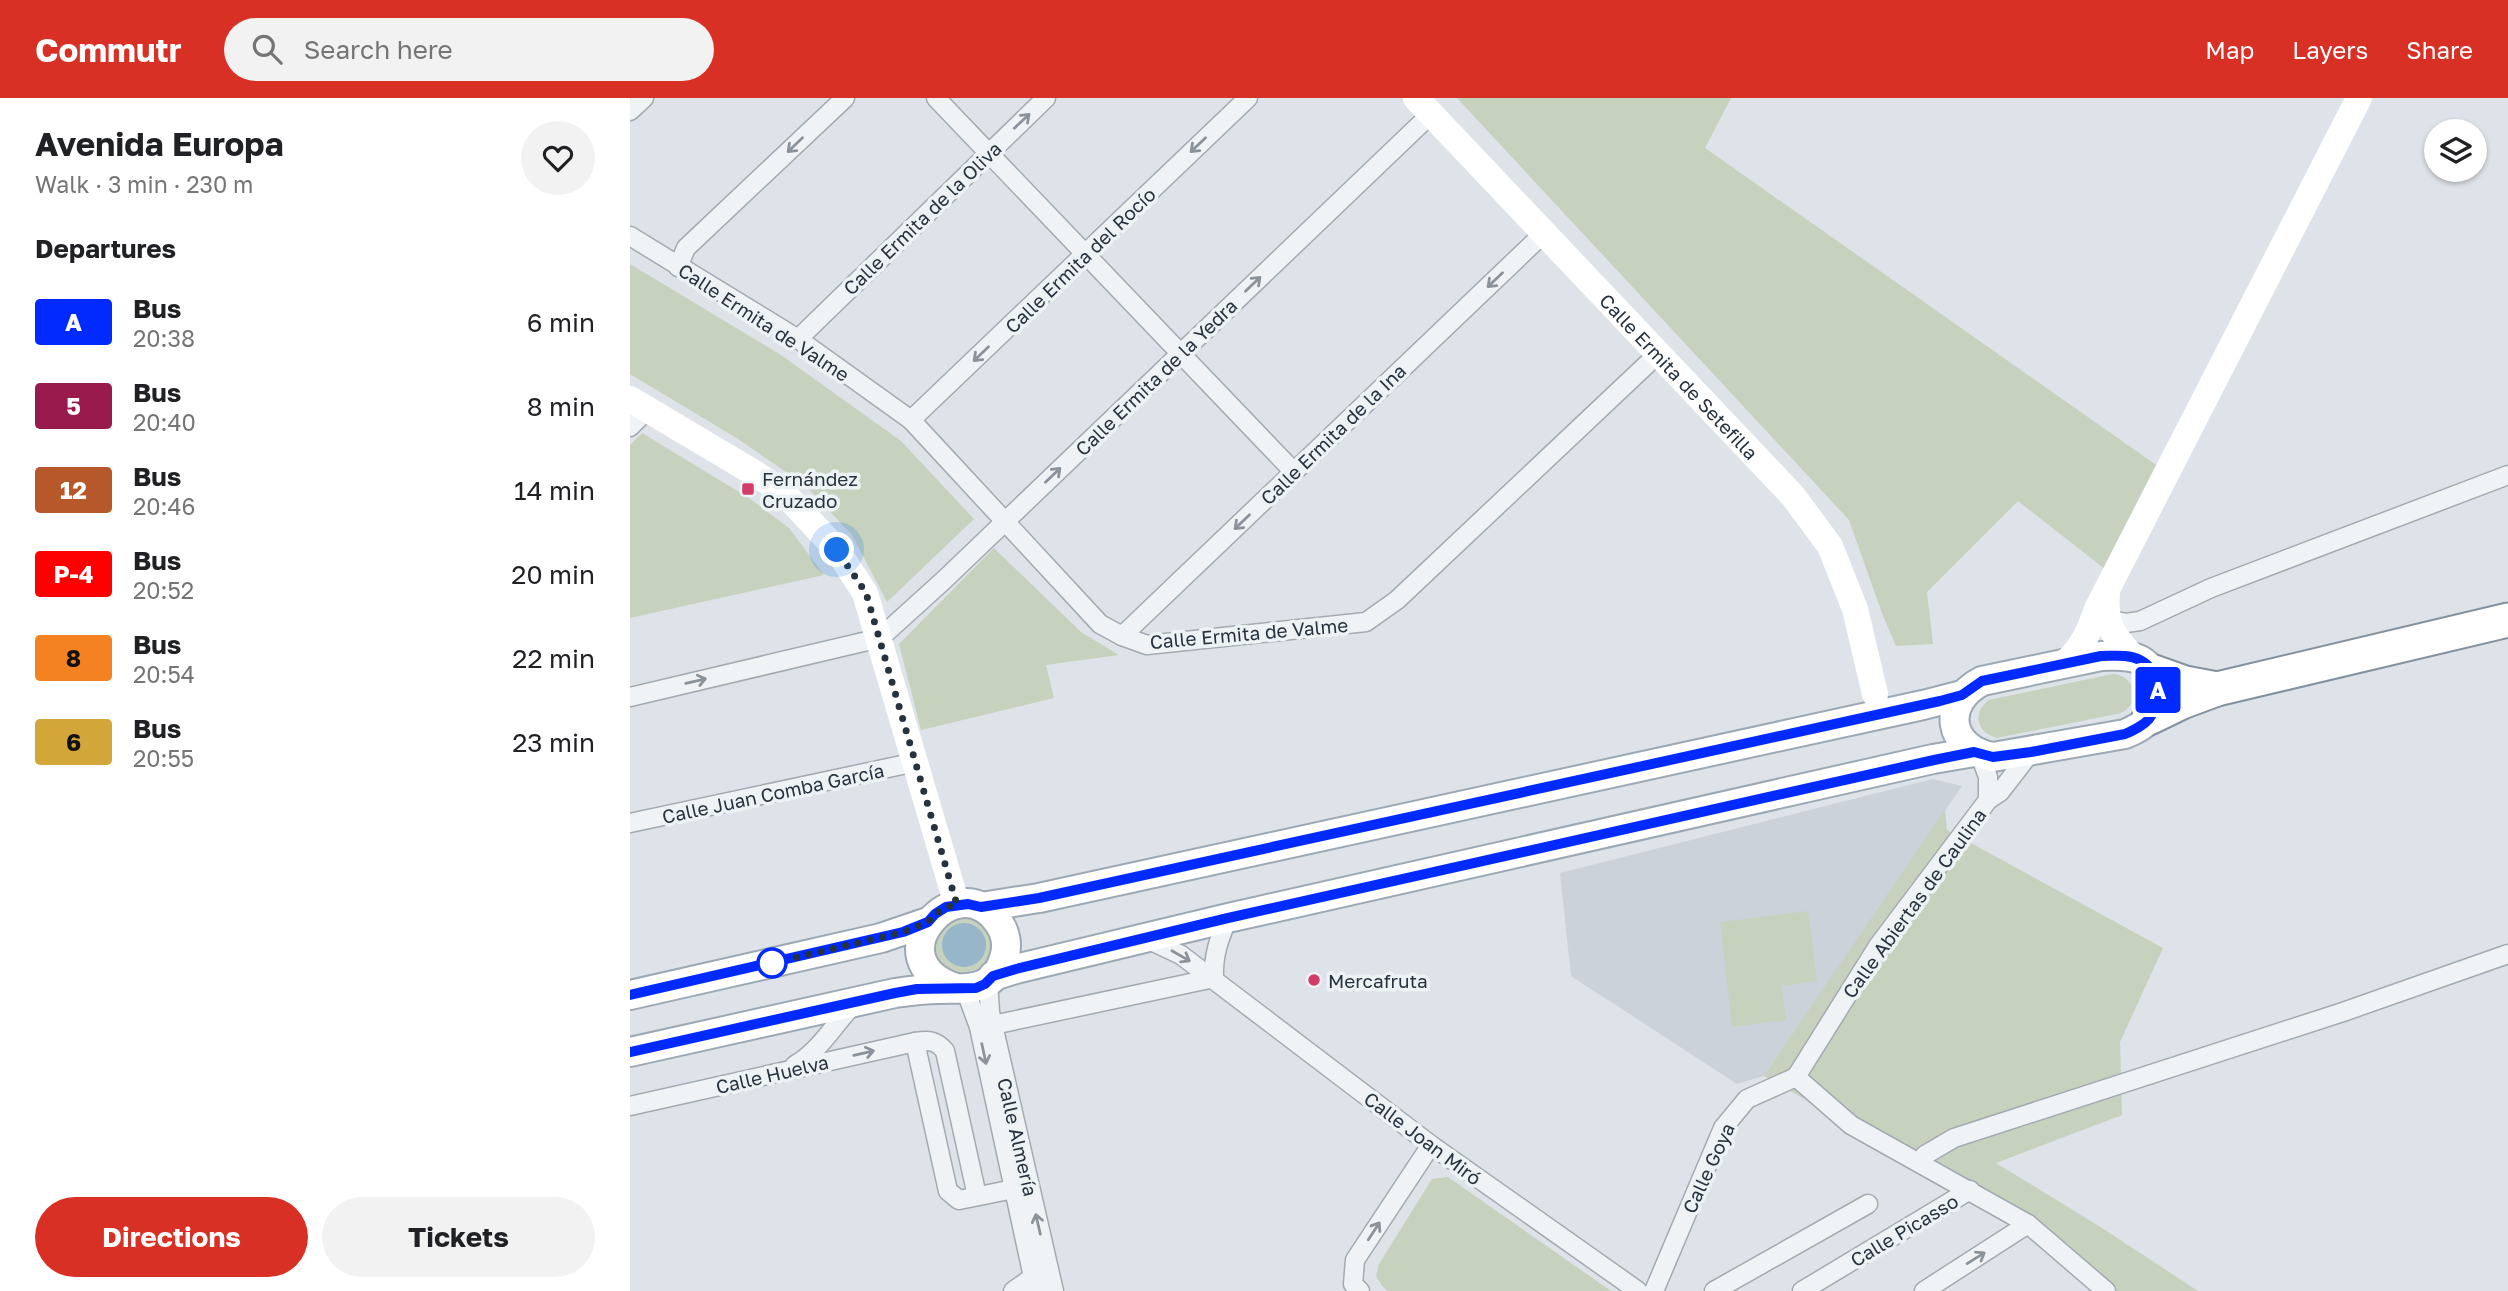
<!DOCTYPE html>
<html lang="en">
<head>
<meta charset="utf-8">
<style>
  body { margin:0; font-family:"Golos Text",sans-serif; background:#f2f2f2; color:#202124; height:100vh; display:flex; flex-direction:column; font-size:26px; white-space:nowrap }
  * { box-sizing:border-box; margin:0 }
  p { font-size:23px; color:#757577 }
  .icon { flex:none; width:38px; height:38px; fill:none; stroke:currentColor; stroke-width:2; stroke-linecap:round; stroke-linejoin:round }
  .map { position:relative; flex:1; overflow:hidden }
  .details { display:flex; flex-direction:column; background:#fff; width:630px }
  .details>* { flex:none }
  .badge { padding:0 14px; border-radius:5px; font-size:24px; line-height:46px }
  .buttons { position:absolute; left:1794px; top:21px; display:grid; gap:14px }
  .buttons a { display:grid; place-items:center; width:63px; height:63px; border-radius:50%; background:#fff; box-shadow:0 2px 5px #0004; font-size:35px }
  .you { position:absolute; width:35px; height:35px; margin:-18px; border:5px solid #fff; border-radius:50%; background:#1a73e8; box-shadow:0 0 0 10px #1a73e833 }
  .map>.badge { position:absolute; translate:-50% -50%; box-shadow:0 0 0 4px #fff }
  h2 { padding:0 35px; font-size:26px; line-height:63px }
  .round { display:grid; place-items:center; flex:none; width:74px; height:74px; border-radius:37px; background:#f2f2f2 }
  .summary { display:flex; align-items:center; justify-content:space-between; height:119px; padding:0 35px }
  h1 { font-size:33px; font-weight:700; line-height:52px }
  .cta { display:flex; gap:14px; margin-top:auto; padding:14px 35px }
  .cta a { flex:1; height:80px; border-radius:42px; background:#d93025; color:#fff; font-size:28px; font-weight:700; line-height:80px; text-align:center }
  .cta a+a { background:#f2f2f2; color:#202124 }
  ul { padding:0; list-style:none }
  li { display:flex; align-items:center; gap:21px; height:84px; padding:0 35px }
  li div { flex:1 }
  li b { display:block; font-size:26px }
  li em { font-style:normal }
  li .badge { min-width:77px; font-weight:700; text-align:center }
  header { display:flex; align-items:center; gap:42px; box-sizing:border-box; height:98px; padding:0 35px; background:#d93025; color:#fff }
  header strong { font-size:33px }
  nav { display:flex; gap:38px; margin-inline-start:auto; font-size:24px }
  .search { width:490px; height:63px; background:#f2f2f2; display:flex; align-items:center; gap:18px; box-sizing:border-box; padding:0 24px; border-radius:38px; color:#757577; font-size:26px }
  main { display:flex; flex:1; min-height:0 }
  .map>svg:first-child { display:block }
</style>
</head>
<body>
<header>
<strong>Commutr</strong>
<div class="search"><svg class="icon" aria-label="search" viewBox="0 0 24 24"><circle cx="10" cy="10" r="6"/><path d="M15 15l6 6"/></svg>Search here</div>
<nav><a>Map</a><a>Layers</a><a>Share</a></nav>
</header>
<main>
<section class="details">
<div class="summary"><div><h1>Avenida Europa</h1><p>Walk · 3 min · 230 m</p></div><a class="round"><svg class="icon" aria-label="heart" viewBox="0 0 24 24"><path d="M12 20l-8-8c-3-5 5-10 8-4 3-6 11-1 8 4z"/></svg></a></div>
<h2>Departures</h2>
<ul>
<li><span class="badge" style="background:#002aff;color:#fff">A</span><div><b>Bus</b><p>20:38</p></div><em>6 min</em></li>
<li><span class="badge" style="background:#991b4d;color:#fff">5</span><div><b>Bus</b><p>20:40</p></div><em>8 min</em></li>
<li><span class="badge" style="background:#b6582a;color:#fff">12</span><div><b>Bus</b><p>20:46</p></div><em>14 min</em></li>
<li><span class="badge" style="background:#f00;color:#fff">P-4</span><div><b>Bus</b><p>20:52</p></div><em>20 min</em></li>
<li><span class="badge" style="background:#f58220;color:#111">8</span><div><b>Bus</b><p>20:54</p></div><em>22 min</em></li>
<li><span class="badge" style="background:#d2a638;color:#111">6</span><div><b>Bus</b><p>20:55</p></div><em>23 min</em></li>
</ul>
<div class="cta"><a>Directions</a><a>Tickets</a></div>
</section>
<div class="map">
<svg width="1878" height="1193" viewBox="0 0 1878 1193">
  <rect width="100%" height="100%" fill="#dde3e8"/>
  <!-- built -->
  <path fill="#cbd2da" d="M1303 681 1332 688 1134 978 1107 986 941 878 930 775Z"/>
  <!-- green -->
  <g fill="#c6d2be">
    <path d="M827 0H1101L1075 50 1539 376 1485 479 1388 403 1297 494 1303 546 1266 548 1253 518 1219 422Z"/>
    <path d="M0 166 151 257 271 343 344 421 257 504 222 437 175 387 108 341 0 276Z"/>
    <path d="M12 335 119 400 159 430 194 477 0 520V347Z"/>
    <path d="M364 450 451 534 489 557 416 567 424 600 291 632 269 546Z"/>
    <path d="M1482 576C1506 577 1512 604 1491 615L1367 640C1346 635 1342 614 1359 602Z"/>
    <path d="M1315 711 1317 732 1533 850 1490 944 1492 1017 1366 1065 1469 1128 1568 1193H1480L1418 1138 1134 978Z"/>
    <path d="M1178 813 1187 883 1152 888 1156 922 1102 929 1090 824Z"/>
    <path d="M326 817C332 818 341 817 347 820 364 829 371 856 355 870 340 882 313 880 305 860 302 854 304 844 303 838Z"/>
    <path d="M818 1079 981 1193H758L752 1188 746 1178 749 1166 802 1081Z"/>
  </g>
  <!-- water -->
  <circle fill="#97b6c9" cx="334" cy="847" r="22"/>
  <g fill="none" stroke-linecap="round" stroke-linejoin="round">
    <defs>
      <g id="street">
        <path d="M306 0 664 374"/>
        <path d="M0 13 14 0"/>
        <path d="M0 138 168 241 281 322 470 526 492 538 517 547 736 524 767 502 1029 255"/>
        <path d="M48 169 56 150 215 0"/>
        <path d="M168 241 416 0"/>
        <path d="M281 322 618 0"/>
        <path d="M0 329 17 312"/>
        <path d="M1477 521 1496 525 1510 523 1581 490 1878 377"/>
        <path d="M492 538 914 135"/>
        <path d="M0 599 250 540 314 482 801 16"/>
        <path d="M1401 654 1370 694 1358 702 1248 848 1166 979 1221 1027 1398 1126 1476 1193"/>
        <path d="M1350 657 1358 679V702"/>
        <path d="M0 725 286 664"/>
        <path d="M515 840 551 857 801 1047 1008 1193"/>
        <path d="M584 880C583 857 589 841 598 820"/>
        <path d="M358 883 360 914 424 1193"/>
        <path d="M335 891 349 929 406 1193"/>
        <path d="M363 927 584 880"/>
        <path d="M285 944C299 942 306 942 315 953L347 1098"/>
        <path d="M165 967C190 953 204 926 225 905"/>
        <path d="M0 1008 285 944 318 1093 329 1102 384 1091"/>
        <path d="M1289 1064 1295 1057 1324 1040 1713 914 1878 856"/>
        <path d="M383 1193 403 1179"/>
        <path d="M730 1193 723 1186 725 1162 801 1047"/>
        <path d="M1024 1193 1093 1030 1117 1001 1166 979"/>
        <path d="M1084 1193 1238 1106"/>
        <path d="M1172 1193 1340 1092"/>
        <path d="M1294 1193 1398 1126"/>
      </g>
      <g id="primary">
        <path d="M1471 558C1484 558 1498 556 1510 562 1531 574 1533 603 1519 621 1513 628 1504 632 1495 636L1363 659C1318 651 1310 605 1352 583Z"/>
        <path d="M351 809 409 800 1293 607 1332 597"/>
        <path d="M363 878 386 871 598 820 1303 661 1344 654"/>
        <path d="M0 897 251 840 298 824"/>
        <path d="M0 954 265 895C279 893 293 891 308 891 336 890 364 895 374 860 378 848 376 834 368 824 328 764 241 862 326 890"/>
      </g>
      <g id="highway">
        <path d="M1524 574 1555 585 1587 591"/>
        <path d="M1519 620 1552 604 1587 591 1878 522"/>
      </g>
    </defs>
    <!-- street casing -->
    <use href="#street" stroke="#a2abb2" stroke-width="21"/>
    <!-- primary casing -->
    <use href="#primary" stroke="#9ca9b4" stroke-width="32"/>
    <!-- highway casing -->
    <use href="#highway" stroke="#84929f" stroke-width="37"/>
    <!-- street -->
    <use href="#street" stroke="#f0f3f6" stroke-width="18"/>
    <!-- secondary -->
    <g stroke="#fff" stroke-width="26">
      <path id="s1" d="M786 0 1163 398 1200 448 1225 511 1245 596"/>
      <path d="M0 301 126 376 155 396 207 452 235 495 327 807"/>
      <path d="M1477 494C1474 526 1483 538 1504 560"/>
      <path d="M1434 566C1452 550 1459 534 1467 511L1729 0"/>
    </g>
    <!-- primary -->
    <use href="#primary" stroke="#fff" stroke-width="28"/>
    <!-- highway -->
    <use href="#highway" stroke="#fff" stroke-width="33"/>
  </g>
  <!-- one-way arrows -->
  <defs><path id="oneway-shaft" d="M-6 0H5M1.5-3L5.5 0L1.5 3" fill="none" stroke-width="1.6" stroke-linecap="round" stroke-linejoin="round" transform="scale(1.75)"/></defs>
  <g stroke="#8b939a">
    <use href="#oneway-shaft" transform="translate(392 23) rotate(-43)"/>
    <use href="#oneway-shaft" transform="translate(165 47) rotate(136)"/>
    <use href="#oneway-shaft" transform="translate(568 47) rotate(136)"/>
    <use href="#oneway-shaft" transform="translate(865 182) rotate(136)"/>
    <use href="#oneway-shaft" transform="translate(623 186) rotate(-44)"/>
    <use href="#oneway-shaft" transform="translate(351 256) rotate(136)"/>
    <use href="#oneway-shaft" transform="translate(423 377) rotate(-44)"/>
    <use href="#oneway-shaft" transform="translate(612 424) rotate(136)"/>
    <use href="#oneway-shaft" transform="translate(66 583) rotate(-13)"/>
    <use href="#oneway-shaft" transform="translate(551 858) rotate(30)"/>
    <use href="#oneway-shaft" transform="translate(234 955) rotate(-13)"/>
    <use href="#oneway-shaft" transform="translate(354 956) rotate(78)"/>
    <use href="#oneway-shaft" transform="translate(408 1126) rotate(-103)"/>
    <use href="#oneway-shaft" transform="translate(744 1133) rotate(-57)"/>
    <use href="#oneway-shaft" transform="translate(1346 1160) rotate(-32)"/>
  </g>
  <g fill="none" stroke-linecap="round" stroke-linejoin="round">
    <defs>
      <path id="line" d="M0 897 273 834 298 824 305 816 316 809 338 806 351 809 409 800 1310 603 1332 597 1352 583 1471 558C1484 558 1498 556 1510 562 1531 573 1533 603 1519 621 1513 628 1504 632 1495 636L1401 654 1363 659 1344 654 1304 662 598 820 386 871 363 878 355 886 346 890 287 891 265 895 0 954"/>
    </defs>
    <!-- line casing -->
    <use href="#line" stroke="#fff" stroke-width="16"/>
    <!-- line -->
    <use href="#line" stroke="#002aff" stroke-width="10"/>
    <!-- walk -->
    <path stroke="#26333f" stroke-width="7" stroke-dasharray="0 12.6" d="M142 865 273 834 298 824 305 816 316 809 327 807 236 495 207 452"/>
  </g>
  <!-- markers -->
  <g fill="#d23d68" stroke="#edf2f5" stroke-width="2.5">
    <rect x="111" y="384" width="14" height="14" rx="3.5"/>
    <circle cx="684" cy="882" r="7"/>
  </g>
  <circle fill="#fff" stroke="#002aff" stroke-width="3.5" cx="142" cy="865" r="14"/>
  <g text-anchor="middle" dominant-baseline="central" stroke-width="7" stroke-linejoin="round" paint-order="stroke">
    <!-- street labels -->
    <g font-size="19" fill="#26333f" stroke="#edf2f5">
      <text transform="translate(292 120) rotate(-44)">Calle Ermita de la Oliva</text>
      <text transform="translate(450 162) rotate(-44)">Calle Ermita del Rocío</text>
      <text transform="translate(134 224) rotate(33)">Calle Ermita de Valme</text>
      <text stroke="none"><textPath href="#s1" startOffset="383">Calle Ermita de Setefilla</textPath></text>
      <text transform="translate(526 279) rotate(-44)">Calle Ermita de la Yedra</text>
      <text transform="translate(703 336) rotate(-44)">Calle Ermita de la Ina</text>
      <text transform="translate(619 535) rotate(-5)">Calle Ermita de Valme</text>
      <text transform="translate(143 695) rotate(-12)">Calle Juan Comba García</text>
      <text transform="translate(1284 805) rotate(-54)">Calle Abiertas de Caulina</text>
      <text transform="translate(142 976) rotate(-13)">Calle Huelva</text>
      <text transform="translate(388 1039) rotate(77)">Calle Almería</text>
      <text transform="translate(793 1040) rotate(37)">Calle Joan Miró</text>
      <text transform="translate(1078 1070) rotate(-65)">Calle Goya</text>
      <text transform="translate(1274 1132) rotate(-31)">Calle Picasso</text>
    </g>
    <!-- poi labels -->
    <g font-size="19" fill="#26333f" stroke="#edf2f5" text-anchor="start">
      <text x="132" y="380">Fernández<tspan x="132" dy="22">Cruzado</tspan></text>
      <text x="698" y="882">Mercafruta</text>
    </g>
  </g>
</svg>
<div class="buttons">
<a><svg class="icon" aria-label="layers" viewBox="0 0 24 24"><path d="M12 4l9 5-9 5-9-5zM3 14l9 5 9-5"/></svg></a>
</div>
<div class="you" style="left:207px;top:452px"></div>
<b class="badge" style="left:1528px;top:592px;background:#002aff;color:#fff">A</b>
</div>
</main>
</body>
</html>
